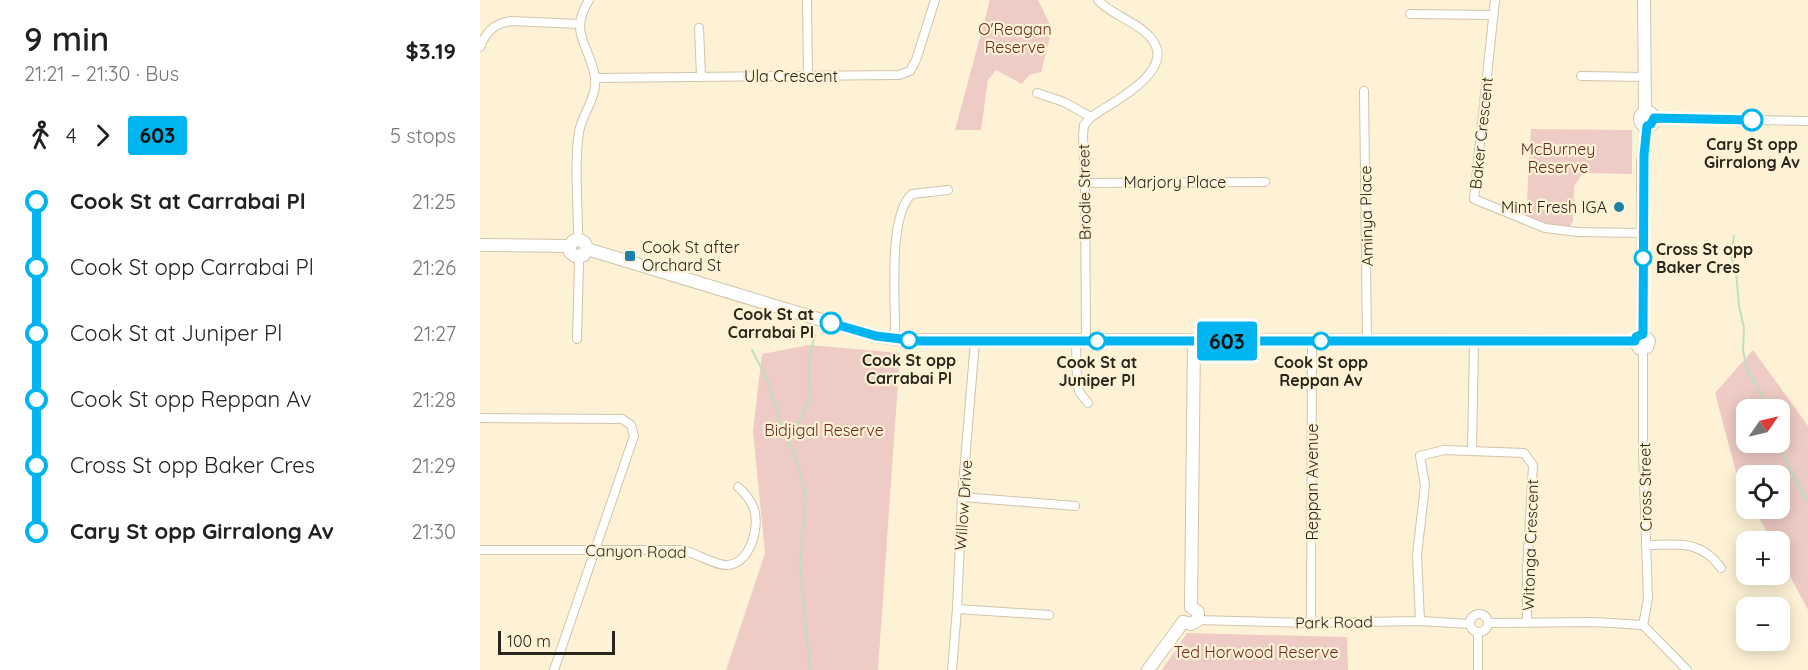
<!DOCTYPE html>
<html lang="en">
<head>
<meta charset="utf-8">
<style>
  body { margin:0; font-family:Quicksand,sans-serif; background:#f6f6f6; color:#202124; height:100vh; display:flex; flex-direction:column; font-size:22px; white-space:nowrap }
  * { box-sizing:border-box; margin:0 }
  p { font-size:20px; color:#757577 }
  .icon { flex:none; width:33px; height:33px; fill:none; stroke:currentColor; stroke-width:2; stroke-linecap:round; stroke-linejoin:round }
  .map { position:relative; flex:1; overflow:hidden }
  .side { display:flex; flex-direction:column; background:#fff; width:480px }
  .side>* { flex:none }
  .badge { padding:0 12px; border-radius:4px; font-size:21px; line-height:39px }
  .needle { width:39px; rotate:56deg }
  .buttons { position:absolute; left:1256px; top:399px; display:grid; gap:12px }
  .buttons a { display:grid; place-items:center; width:54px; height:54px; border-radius:12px; background:#fff; box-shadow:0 3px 15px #0003; font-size:30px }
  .scale { position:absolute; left:18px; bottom:15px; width:117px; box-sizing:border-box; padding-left:6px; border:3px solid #2a251b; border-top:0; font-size:16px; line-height:21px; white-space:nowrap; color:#2a251b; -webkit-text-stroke:4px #fef2d6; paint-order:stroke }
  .map>.badge { position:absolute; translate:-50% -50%; box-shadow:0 0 0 3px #fff }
  .legs { display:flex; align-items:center; gap:9px; height:66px; padding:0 24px; font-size:20px }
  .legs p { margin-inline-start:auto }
  .head { display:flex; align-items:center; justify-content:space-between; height:102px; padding:0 24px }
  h1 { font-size:33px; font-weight:600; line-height:45px }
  ul { padding:0 24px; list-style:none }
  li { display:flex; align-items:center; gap:21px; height:66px; font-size:22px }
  li i { display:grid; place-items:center; width:9px; height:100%; margin:0 8px; background:currentColor }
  li i::after { content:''; width:15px; height:15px; margin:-8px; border:4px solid; border-radius:50%; background:#fff }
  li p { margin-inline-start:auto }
  li:first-child i { background:linear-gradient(#0000 50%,currentColor 0) }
  li:last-child i { background:linear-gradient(currentColor 50%,#0000 0) }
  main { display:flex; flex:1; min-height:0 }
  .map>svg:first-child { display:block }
</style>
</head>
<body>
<main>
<section class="side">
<div class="head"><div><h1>9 min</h1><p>21:21 – 21:30 · Bus</p></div><b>$3.19</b></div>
<div class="legs"><svg class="icon" aria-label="walk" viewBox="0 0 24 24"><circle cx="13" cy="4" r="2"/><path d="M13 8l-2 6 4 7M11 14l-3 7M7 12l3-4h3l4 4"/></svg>4<svg class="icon" aria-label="forward" viewBox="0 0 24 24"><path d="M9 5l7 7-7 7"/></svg><b class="badge" style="background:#00b5ef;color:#111">603</b><p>5 stops</p></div>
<ul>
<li><i style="color:#00b5ef"></i><b>Cook St at Carrabai Pl</b><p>21:25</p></li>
<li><i style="color:#00b5ef"></i><span>Cook St opp Carrabai Pl</span><p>21:26</p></li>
<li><i style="color:#00b5ef"></i><span>Cook St at Juniper Pl</span><p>21:27</p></li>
<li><i style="color:#00b5ef"></i><span>Cook St opp Reppan Av</span><p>21:28</p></li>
<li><i style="color:#00b5ef"></i><span>Cross St opp Baker Cres</span><p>21:29</p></li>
<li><i style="color:#00b5ef"></i><b>Cary St opp Girralong Av</b><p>21:30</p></li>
</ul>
</section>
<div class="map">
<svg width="1328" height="670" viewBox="0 0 1328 670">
  <rect width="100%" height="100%" fill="#fef2d6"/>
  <!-- green -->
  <g fill="#efcbc5" fill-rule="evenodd">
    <path d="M510 0H558L572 29 561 72 549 75 542 84 516 70 508 80 501 130H475Z"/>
    <path d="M1051 129 1152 130V174L1103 173 1094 186 1093 221 1090 226 1065 224 1046 217Z"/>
    <path d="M329 345 420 353 398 670H246L285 553 273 431 282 354Z"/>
    <path d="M1273 350 1328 426V610L1299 555V542L1292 541 1274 509 1299 508V476H1266V492L1256 472 1235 393ZM1266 410H1299V442H1266Z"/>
    <path d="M707 633 867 637 868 670H682Z"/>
  </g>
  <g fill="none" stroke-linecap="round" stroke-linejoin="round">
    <!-- stream -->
    <g stroke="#bde0bd" stroke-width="2">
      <path d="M1254 236 1251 257 1256 271 1259 306 1264 328 1263 350 1267 370 1283 397 1286 410"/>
      <path d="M272 350 287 379 303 431 309 442 318 465 326 496 320 564 330 670"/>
      <path d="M309 442 328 402 329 358 335 335"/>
      <path d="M1296 442 1328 503"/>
    </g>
    <defs>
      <g id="street">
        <path d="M327 0 328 76"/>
        <path d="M1015 0 994 199 1065 228 1098 232 1163 233"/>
        <path d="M930 14 1012 15"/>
        <path d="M219 28 221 76"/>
        <path d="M0 47C7 31 13 24 31 21L99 24"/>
        <path d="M1101 76 1164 77"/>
        <path d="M115 78 419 75 430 71 436 60 455 0"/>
        <path d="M884 91 887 341"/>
        <path d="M557 93 584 102 611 117"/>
        <path d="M1174 118 1328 121"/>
        <path d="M605 183 785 182"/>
        <path d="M96 240 98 234C98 204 94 162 99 132 102 114 117 98 115 79 112 47 87 35 109 0"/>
        <path d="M97 339 99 262 101 256"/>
        <path d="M415 339C416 305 407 216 432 194L468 190"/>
        <path d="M596 341 597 384 600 393 608 403"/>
        <path d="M606 341 605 183 603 136 604 125 611 117C635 100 706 67 665 32 651 20 631 14 618 0"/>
        <path d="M1163 349V450L1168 599 1163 625"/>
        <path d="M0 418 142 419 151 425 154 436 74 670"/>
        <path d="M992 450 994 342"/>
        <path d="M482 497 595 506"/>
        <path d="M1166 545C1198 545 1220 539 1241 568"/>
        <path d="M0 550H203C215 553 237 566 247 565 270 564 280 528 274 509 271 501 265 493 258 487"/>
        <path d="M477 609 569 615"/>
        <circle cx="999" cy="623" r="9"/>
        <path d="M718 620 831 623 940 621 990 624"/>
        <path d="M940 621 937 555 945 485 940 456 964 450 1044 453 1053 465 1047 571V623"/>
        <path d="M831 623 832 342"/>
        <path d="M1009 623 1114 622 1163 625 1207 670"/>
        <path d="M472 670 477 609 482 497 495 341"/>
        <path d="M998 670V633"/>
      </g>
      <g id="secondary">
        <path d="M1164 0 1165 112"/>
        <circle cx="1167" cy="119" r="7"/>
        <path d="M0 245 90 246"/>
        <path d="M90 246V252L95 256 104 255 107 249"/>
        <path d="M90 246 93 241 100 240 105 243 107 249"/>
        <path d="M107 249 368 328 396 336 425 340 1155 341"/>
        <path d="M1163 334V163L1167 126"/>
        <path d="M1155 341 1159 348 1167 347 1169 341 1163 334"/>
        <path d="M711 607 714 341"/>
        <path d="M703 622 711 624 718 620V612L711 607"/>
        <path d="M668 670 703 622"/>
      </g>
    </defs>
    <!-- street casing -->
    <use href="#street" stroke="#d0c4aa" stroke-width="10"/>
    <!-- secondary casing -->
    <use href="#secondary" stroke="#d0c4aa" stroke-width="14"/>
    <!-- street -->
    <use href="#street" stroke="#fff" stroke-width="8"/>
    <!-- secondary -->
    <use href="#secondary" stroke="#fff" stroke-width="12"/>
  </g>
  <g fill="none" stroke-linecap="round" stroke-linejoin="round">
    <defs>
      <path id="line-1" d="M351 323 396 336 438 341H1155L1156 337 1163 334 1164 155 1167 126 1171 124 1174 118 1272 120"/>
    </defs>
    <!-- line-1 casing -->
    <use href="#line-1" stroke="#fff" stroke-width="14"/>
    <!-- line-1 -->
    <use href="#line-1" stroke="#00b5ef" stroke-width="9"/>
  </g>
  <!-- markers -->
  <g fill="#fff" stroke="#00b5ef" stroke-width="3">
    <circle cx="1272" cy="120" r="10"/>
    <circle cx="1163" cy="258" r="8"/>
    <circle cx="351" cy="323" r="10"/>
    <circle cx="429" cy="340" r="8"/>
    <circle cx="617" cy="341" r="8"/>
    <circle cx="841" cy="341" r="8"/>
  </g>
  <g fill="#1a82ab" stroke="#fef2d6" stroke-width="2">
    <circle cx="1139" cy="207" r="6"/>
    <rect x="144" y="250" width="12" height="12" rx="3"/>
  </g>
  <g text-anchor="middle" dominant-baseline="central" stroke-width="4.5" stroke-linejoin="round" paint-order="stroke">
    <!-- park labels -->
    <g font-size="16" fill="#682b22" stroke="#fef2d6">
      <text x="535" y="29">O'Reagan<tspan x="535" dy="18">Reserve</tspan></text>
      <text x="1078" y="149">McBurney<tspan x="1078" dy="18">Reserve</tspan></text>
      <text x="344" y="430">Bidjigal Reserve</text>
      <text x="776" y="652">Ted Horwood Reserve</text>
    </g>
    <!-- street labels -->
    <g font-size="16" fill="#2a251b" stroke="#fef2d6">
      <text x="311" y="76">Ula Crescent</text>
      <text transform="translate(1001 133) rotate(-84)">Baker Crescent</text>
      <text x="695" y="182">Marjory Place</text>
      <text transform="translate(604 192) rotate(-91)">Brodie Street</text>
      <text transform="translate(886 216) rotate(-91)">Aminya Place</text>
      <text transform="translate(832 482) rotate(-90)">Reppan Avenue</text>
      <text transform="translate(1165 487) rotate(-91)">Cross Street</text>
      <text transform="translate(483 505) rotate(-86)">Willow Drive</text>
      <text transform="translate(1050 545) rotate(-88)">Witonga Crescent</text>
      <text transform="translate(156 551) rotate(1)">Canyon Road</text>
      <text transform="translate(854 622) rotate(-1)">Park Road</text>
    </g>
    <!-- stop labels -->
    <g font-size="16" font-weight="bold" fill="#2a251b" stroke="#fef2d6">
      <text x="1272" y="144">Cary St opp<tspan x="1272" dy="18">Girralong Av</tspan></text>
      <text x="1176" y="249" text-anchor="start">Cross St opp<tspan x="1176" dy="18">Baker Cres</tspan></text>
      <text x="334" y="314" text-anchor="end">Cook St at<tspan x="334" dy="18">Carrabai Pl</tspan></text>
      <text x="429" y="360">Cook St opp<tspan x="429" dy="18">Carrabai Pl</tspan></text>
      <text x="617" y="362">Cook St at<tspan x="617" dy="18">Juniper Pl</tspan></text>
      <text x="841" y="362">Cook St opp<tspan x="841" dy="18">Reppan Av</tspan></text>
    </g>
    <!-- poi labels -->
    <g font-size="16" fill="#2a251b" stroke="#fef2d6" text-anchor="end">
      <text x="1127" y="207">Mint Fresh IGA</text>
      <text x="162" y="247" text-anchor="start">Cook St after<tspan x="162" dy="18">Orchard St</tspan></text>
    </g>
  </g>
</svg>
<div class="buttons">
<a><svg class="needle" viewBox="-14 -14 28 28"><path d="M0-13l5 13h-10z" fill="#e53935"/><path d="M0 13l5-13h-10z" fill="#757577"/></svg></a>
<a><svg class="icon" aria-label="locate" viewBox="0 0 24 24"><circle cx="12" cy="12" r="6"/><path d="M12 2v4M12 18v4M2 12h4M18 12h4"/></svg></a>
<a>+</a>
<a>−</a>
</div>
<div class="scale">100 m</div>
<b class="badge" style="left:747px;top:341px;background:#00b5ef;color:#111">603</b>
</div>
</main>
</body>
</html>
